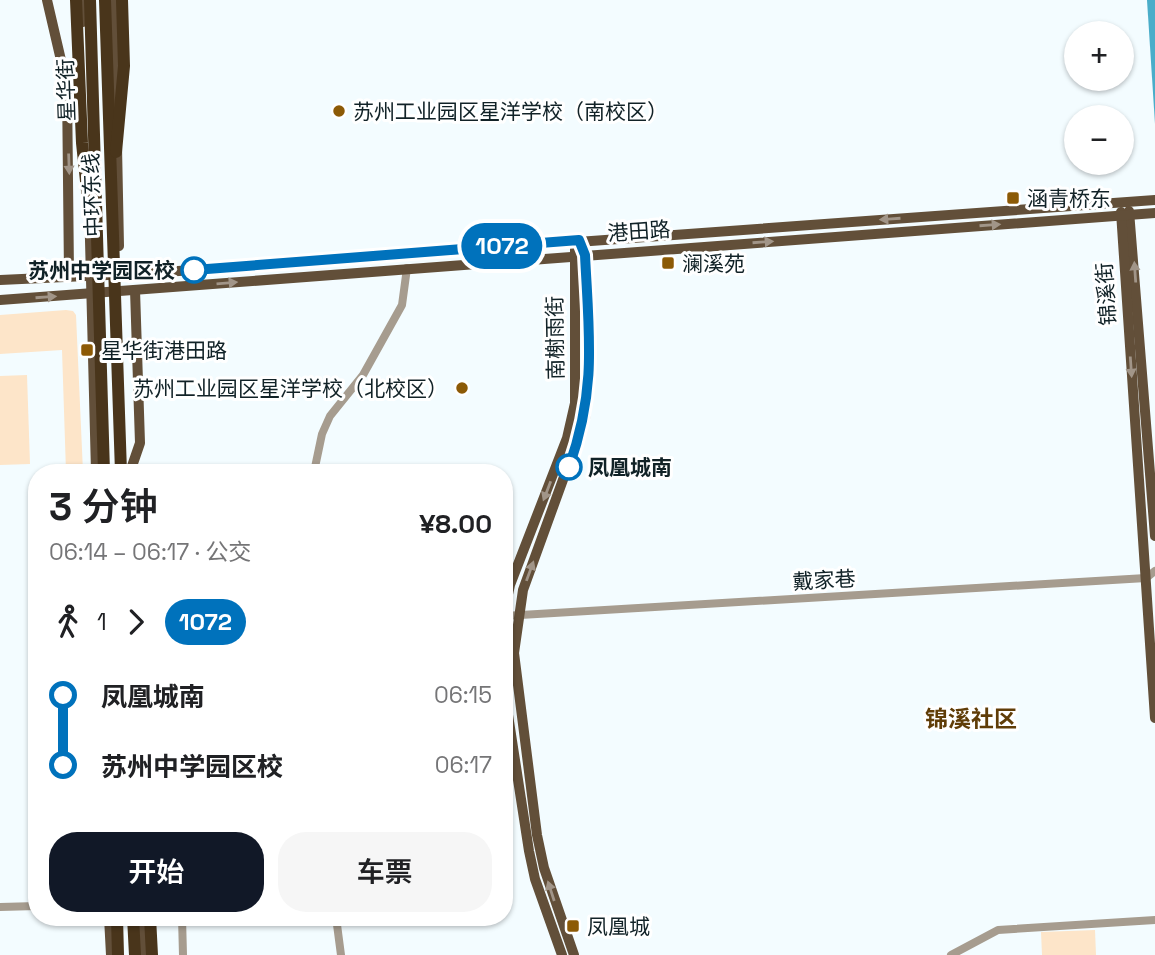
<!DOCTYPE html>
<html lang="zh">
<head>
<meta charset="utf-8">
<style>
  body { margin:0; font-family:"Space Grotesk","Noto Sans SC",sans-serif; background:#f6f6f6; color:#202124; height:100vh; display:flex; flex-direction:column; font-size:26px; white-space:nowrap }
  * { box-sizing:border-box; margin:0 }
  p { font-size:23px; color:#757577 }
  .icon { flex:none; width:38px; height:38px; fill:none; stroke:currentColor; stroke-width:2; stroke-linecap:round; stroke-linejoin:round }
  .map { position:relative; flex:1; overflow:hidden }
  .panel { position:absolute; left:28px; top:464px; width:485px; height:462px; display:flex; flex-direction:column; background:#fff; border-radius:28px; box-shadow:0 2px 5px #0004 }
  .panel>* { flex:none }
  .badge { padding:0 14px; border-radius:23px; font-size:24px; line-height:46px }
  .tools { position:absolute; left:1064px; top:21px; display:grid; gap:14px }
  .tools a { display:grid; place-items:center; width:70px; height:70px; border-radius:50%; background:#fff; box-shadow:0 2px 5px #0004; font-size:35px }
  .map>.badge { position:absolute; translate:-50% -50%; box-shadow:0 0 0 4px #fff }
  .legs { display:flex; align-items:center; gap:10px; height:77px; padding:0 21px; font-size:23px }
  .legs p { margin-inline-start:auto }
  .summary { display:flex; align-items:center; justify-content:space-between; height:119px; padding:0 21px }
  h1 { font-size:38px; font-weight:600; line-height:52px }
  .button { display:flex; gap:14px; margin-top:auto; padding:14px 21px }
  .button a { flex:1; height:80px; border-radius:28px; background:#111827; color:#fff; font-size:28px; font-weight:600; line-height:80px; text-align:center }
  .button a+a { background:#f6f6f6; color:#202124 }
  ul { padding:0 21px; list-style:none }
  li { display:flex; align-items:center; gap:24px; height:70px; font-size:26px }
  li i { display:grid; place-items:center; width:10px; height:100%; margin:0 9px; background:currentColor }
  li i::after { content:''; width:18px; height:18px; margin:-9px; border:5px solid; border-radius:50%; background:#fff }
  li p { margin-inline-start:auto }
  li:first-child i { background:linear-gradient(#0000 50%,currentColor 0) }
  li:last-child i { background:linear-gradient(currentColor 50%,#0000 0) }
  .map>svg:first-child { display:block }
</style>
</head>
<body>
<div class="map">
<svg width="1155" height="955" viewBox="0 0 1155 955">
  <rect width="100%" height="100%" fill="#f3fcff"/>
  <!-- green -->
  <g fill="#fde5c9">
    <path d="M66 310 73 311 76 315 83 472H66L62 350 0 354V315Z"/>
    <path d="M27 375 30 464 0 465V376Z"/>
    <path d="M1095 930 1096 955H1042L1041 932Z"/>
  </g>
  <!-- water -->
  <path fill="#4aadc9" d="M1147 0H1155V124Z"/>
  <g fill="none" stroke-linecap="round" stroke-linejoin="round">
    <!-- minor -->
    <g stroke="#a69c8f" stroke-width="8">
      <path d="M314 472 322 434 330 416 363 375 402 305 407 268"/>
      <path d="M1146 578 1155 571"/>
      <path d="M504 616 1146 578"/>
      <path d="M0 907 37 906"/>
      <path d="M182 917 183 955"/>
      <path d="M336 917 341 955"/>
      <path d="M951 955 998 930 1155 920"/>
    </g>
    <!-- major -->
    <g stroke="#624f39" stroke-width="10">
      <path d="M47 0 67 86 69 274"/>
      <path d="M82 0 83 22"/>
      <path d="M112 0 115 109"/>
      <path d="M117 146 119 246"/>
      <path d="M89 202 96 472"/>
      <path d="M1129 211 1155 536"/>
      <path d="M1121 212 1155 718"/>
      <path d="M0 280 151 273 1155 200"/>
      <path d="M0 300 1155 213"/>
      <path d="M130 472 140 443 135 290"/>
      <path d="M504 613 510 585 567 438 575 403V249"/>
      <path d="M504 689 529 851 535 879 562 955"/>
      <path d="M109 917 111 955"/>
      <path d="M141 917 142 955"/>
      <path d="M574 955 544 868 537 835 514 653 523 590 585 419 590 366 583 249"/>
    </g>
    <!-- highway -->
    <g stroke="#49351b" stroke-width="12">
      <path d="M76 0 82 143 89 210"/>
      <path d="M117 917 118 955"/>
      <path d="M133 917 135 955"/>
      <path d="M150 917 152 955"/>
    </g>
    <!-- highway-bridge -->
    <g stroke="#49351b" stroke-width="12">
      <path d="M90 0 104 472"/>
      <path d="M105 0 121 472"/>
      <path d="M116 152 124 66 122 0"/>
    </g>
  </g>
  <!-- one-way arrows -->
  <defs><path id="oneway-solid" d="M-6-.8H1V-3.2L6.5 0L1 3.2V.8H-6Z" transform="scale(1.75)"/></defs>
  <g fill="#a19588">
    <use href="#oneway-solid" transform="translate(69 164) rotate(88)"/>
    <use href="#oneway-solid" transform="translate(890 219) rotate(176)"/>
    <use href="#oneway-solid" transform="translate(990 225) rotate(-4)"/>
    <use href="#oneway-solid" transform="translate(763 242) rotate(-4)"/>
    <use href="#oneway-solid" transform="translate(1135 272) rotate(-94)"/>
    <use href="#oneway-solid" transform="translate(227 283) rotate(-5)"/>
    <use href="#oneway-solid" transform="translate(46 297) rotate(-4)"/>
    <use href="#oneway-solid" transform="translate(1131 367) rotate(86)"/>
    <use href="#oneway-solid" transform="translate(547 491) rotate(111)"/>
    <use href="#oneway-solid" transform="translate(530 571) rotate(-70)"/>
    <use href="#oneway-solid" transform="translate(551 891) rotate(-108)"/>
  </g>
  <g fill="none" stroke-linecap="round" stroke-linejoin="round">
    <defs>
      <path id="line-1" d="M194 270 579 240 585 255C589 336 597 388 569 467"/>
    </defs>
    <!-- line-1 casing -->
    <use href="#line-1" stroke="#fff" stroke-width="16"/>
    <!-- line-1 -->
    <use href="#line-1" stroke="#0072bc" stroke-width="10"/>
  </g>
  <!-- markers -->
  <g fill="#8c5a06" stroke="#fff" stroke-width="2.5">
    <circle cx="339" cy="111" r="7"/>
    <rect x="1006" y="191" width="14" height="14" rx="3.5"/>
    <rect x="661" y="256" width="14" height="14" rx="3.5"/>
    <rect x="80" y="343" width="14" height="14" rx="3.5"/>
    <circle cx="462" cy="388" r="7"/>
    <rect x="566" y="919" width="14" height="14" rx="3.5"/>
  </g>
  <g fill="#fff" stroke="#0072bc" stroke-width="3.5">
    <circle cx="194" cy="270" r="12"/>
    <circle cx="569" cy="467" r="12"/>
  </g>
  <g text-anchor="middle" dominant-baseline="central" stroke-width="6" stroke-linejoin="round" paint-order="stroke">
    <!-- street labels -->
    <g font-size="21" fill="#112227" stroke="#fff">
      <text transform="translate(66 90) rotate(-92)">星华街</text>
      <text transform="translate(92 195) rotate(-92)">中环东线</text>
      <text transform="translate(639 231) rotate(-4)">港田路</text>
      <text transform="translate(1106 294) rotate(-94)">锦溪街</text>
      <text transform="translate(555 338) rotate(-91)">南榭雨街</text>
      <text transform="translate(824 580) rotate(-3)">戴家巷</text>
    </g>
    <!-- poi labels -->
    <g font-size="21" fill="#112227" stroke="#fff" text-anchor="start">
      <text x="353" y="111">苏州工业园区星洋学校（南校区）</text>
      <text x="1027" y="198">涵青桥东</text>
      <text x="682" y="263">澜溪苑</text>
      <text x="101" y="350">星华街港田路</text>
      <text x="448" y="388" text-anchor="end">苏州工业园区星洋学校（北校区）</text>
      <text x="587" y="926">凤凰城</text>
    </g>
    <!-- stop labels -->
    <g font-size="21" font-weight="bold" fill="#112227" stroke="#fff" text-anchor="end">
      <text x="175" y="270">苏州中学园区校</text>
      <text x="588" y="467" text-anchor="start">凤凰城南</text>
    </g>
    <!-- neighbourhood labels -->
    <g font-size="23" font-weight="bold" fill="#603d08" stroke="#fff">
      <text x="971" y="719">锦溪社区</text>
    </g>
  </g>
</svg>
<div class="tools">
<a>+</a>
<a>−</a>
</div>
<b class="badge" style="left:502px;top:246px;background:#0072bc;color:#fff">1072</b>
<section class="panel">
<div class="summary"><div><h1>3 分钟</h1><p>06:14 – 06:17 · 公交</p></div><b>¥8.00</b></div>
<div class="legs"><svg class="icon" aria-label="walk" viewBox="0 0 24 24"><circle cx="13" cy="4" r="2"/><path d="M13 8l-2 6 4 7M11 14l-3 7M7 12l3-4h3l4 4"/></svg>1<svg class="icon" aria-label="forward" viewBox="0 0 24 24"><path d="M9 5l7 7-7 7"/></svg><b class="badge" style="background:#0072bc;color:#fff">1072</b></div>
<ul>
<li><i style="color:#0072bc"></i><b>凤凰城南</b><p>06:15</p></li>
<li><i style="color:#0072bc"></i><b>苏州中学园区校</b><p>06:17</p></li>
</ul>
<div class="button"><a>开始</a><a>车票</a></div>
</section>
</div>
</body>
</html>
